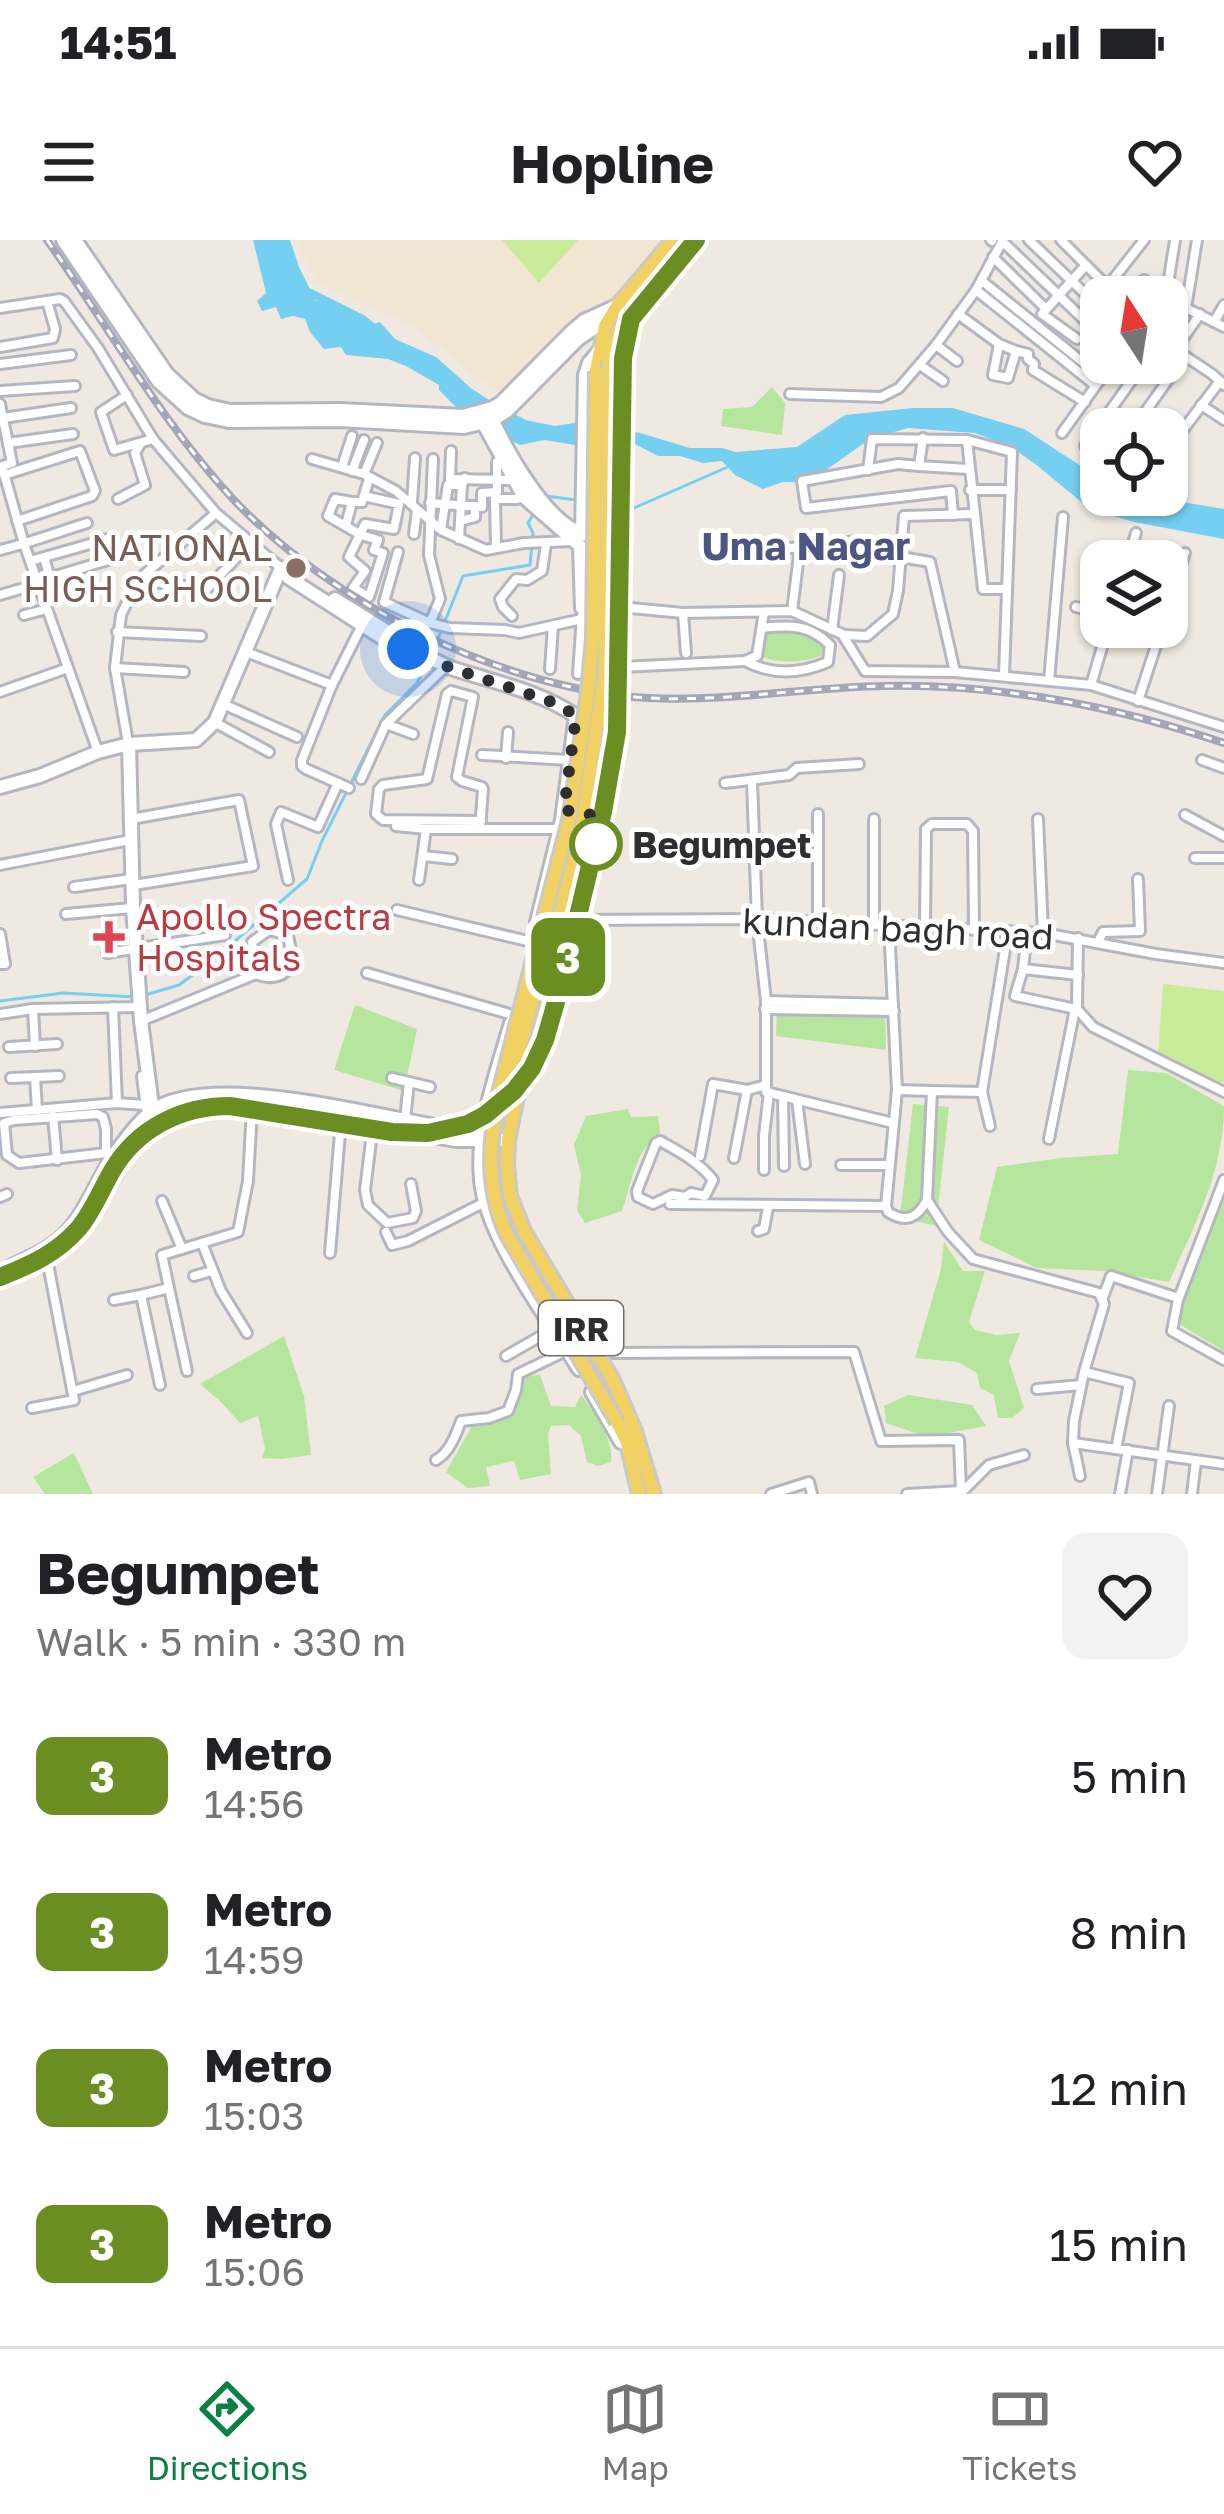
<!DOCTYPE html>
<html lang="en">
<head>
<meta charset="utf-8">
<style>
  body { margin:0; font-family:"Golos Text",sans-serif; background:#f2f2f2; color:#202124; height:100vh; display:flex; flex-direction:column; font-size:45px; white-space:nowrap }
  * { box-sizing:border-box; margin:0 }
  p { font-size:39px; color:#757577 }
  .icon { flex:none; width:66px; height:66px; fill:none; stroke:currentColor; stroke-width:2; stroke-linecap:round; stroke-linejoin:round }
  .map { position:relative; height:1254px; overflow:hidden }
  .drawer { display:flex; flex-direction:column; background:#fff; flex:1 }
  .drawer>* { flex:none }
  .badge { padding:0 24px; border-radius:18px; font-size:42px; line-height:78px }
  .needle { width:78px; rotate:348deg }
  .controls { position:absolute; left:1080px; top:36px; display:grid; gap:24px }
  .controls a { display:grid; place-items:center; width:108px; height:108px; border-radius:24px; background:#fff; box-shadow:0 3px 9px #0004; font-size:60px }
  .you { position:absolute; width:60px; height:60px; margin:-30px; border:9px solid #fff; border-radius:50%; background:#1a73e8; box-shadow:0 0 0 18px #1a73e833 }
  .map>.badge { position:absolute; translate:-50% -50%; box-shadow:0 0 0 6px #fff }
  .round { display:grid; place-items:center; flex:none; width:126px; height:126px; border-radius:24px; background:#f2f2f2 }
  .head { display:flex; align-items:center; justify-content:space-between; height:204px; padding:0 36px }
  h1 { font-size:57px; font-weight:700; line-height:90px }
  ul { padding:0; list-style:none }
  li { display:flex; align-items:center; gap:36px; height:156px; padding:0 36px }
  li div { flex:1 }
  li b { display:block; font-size:45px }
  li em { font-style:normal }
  li .badge { min-width:132px; font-weight:700; text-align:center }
  .status { display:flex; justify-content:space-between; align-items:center; height:84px; padding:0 60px; background:#fff; direction:ltr }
  .status svg { height:33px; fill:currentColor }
  header { display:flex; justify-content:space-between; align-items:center; height:156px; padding:0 36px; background:#fff; font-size:54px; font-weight:700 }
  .tabs { display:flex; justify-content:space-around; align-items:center; height:168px; border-top:3px solid #e0e0e0; background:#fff; font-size:33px; color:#757577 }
  .tabs a { display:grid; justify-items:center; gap:6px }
  .tabs .active { color:#0b8043 }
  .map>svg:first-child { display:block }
</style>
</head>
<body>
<div class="status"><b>14:51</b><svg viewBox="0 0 49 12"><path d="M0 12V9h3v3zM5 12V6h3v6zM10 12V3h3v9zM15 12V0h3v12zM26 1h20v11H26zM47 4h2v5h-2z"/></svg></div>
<header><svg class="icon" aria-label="menu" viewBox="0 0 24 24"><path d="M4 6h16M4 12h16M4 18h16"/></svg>Hopline<svg class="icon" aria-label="heart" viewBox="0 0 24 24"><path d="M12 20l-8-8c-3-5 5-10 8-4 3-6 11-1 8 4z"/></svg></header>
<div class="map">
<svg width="1224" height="1254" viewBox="0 0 1224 1254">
  <rect width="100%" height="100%" fill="#efe9e1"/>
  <!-- education -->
  <path fill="#f0e6d1" d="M296 0H661L611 59 580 79 504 153 482 141 415 87 316 42Z"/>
  <!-- green -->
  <g fill="#b6e59e">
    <path d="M772 147 785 163 782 195 721 186 723 169 752 167Z"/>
    <path d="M793 384 818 395 824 407 821 416C805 422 773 425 760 415L767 391Z"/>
    <path d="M355 765 417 789 404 851 334 830Z"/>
    <path d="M777 771 885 772 886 810 776 796Z"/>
    <path d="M1128 830 1166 833 1224 866C1224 930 1195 985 1169 1042L1104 1031 1037 1028 979 1000 997 927 1061 918 1118 914Z"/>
    <path d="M913 864 949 867 936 986 900 977Z"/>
    <path d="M628 869 631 877 658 876 660 893C634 912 632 943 622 971L585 983 577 970 581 935 574 905 586 876Z"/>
    <path d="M1224 959V1111L1179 1084 1183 1063Z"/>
    <path d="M944 1002 963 1031H985L969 1082 975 1090 996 1095 1020 1093 1009 1121 1024 1168 1012 1178H998L994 1155 980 1148 977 1133 958 1122 915 1118 941 1029Z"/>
    <path d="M284 1096 304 1156 311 1215 282 1219 262 1218 265 1208 258 1176 240 1183 220 1161 200 1144Z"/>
    <path d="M540 1135 551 1166 575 1167 581 1155C595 1174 614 1198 611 1222L598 1226 587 1222 581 1196 569 1185 551 1186 548 1194 551 1234 520 1240 514 1221 486 1227 490 1246 468 1248 446 1232 472 1186 512 1171 525 1136Z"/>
    <path d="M908 1155 972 1165 986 1186 927 1197 886 1183 884 1166Z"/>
    <path d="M74 1213 93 1254H45L33 1237Z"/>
  </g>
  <!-- pitch -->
  <g fill="#c9ec9a">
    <path d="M502 0H578L539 43Z"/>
    <path d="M1163 744 1224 751V842H1210L1158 814Z"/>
  </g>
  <!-- water -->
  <path fill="#75cff0" d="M253 0H290L299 27 316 61 333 60 343 65 345 71 353 76 358 74 360 82 367 86 380 82 395 99 436 117 472 149 492 162 526 180 555 186 581 182 640 193 690 208H722L735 212 797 207 845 175 914 168H953L1024 189 1101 239V255H1161L1170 260 1224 269V299L1134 282 1090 269 1034 223 1009 206 975 193 908 188 870 199 809 242H783L763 249 735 235 722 221 703 223 680 216H658L633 203 582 206 544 200 520 205 464 175 439 150V145L406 126 388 119 346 115 341 107 324 109 310 92 305 79 293 76 281 79 276 67 262 71 257 61 266 53Z"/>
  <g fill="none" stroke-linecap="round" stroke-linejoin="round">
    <!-- stream -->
    <g stroke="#75cff0" stroke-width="3">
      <path d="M545 256 577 260"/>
      <path d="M628 267 634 268 730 226"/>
      <path d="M432 414 463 336 530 325 533 293 528 283 534 273"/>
      <path d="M145 755 179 745 214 719 307 639 322 601 385 475 417 443 428 422"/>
      <path d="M0 761 63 753 135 757"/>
    </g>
    <!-- canal -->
    <path stroke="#75cff0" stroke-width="8" d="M305 50 361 78 375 89"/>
    <defs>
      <g id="street">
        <path d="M991 0 992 1"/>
        <path d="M1029 0 1101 69"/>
        <path d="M1061 0 1118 57"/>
        <path d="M1002 1 1101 96"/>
        <path d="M993 17 1046 69"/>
        <path d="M982 41 1101 137"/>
        <path d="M1107 47 1144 0"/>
        <path d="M976 50 1095 145"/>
        <path d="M1130 57 1144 40"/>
        <path d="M1166 57 1175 0"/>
        <path d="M1167 62 1186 68 1224 87"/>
        <path d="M0 68 60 59 64 61 98 108 153 199 216 273 281 328"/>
        <path d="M1186 68 1197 0"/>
        <path d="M958 74 999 104 1016 111 1008 138 993 135 999 104"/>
        <path d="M1214 82 1224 65"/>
        <path d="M1077 99 1042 74 1086 25"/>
        <path d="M1167 104 1212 134 1224 145"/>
        <path d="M936 105 957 121"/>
        <path d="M0 107 53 98 55 89 47 61"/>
        <path d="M1175 110 1200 74"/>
        <path d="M1016 111 1028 114V119L1034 124 1033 130 1085 162"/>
        <path d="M0 124 71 115"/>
        <path d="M920 125 943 141"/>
        <path d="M0 151 75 146"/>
        <path d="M790 154 881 157 899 148 936 105 976 50 1003 0"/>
        <path d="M127 155 101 172 114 210 153 199"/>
        <path d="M0 164 12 223 2 226 24 304 98 512"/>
        <path d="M1201 165 1224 180"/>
        <path d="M3 178 71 168"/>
        <path d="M1133 189 1185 116"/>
        <path d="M1062 193 1112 123"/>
        <path d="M923 198 919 226 898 224 802 241 806 268 951 251 953 275"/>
        <path d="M967 200 983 349H1007"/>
        <path d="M8 203 73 194"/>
        <path d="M1085 206 1144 123"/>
        <path d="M451 211 450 239 509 240"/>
        <path d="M1167 211 1220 141"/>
        <path d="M312 219 364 234 396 251 441 290 486 310 524 303 573 301"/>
        <path d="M919 226 968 229"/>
        <path d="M342 227 352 196"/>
        <path d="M868 230 872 199 967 200 1012 212 1004 435"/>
        <path d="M352 231 364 200"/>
        <path d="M364 234 377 203"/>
        <path d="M4 235 80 211 95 251 92 256 17 281"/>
        <path d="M970 250H1011"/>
        <path d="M118 259 145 245 135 213 141 203"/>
        <path d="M352 262 335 259 328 276 361 295 378 300 374 310 383 313 369 357 353 348 365 331 349 317 365 284 394 289 399 264 364 256"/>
        <path d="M412 262 415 218"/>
        <path d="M430 263 482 267V253L497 252V222"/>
        <path d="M460 281 475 277V266"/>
        <path d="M346 285 352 262H362L369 239"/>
        <path d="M441 289 448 245H461"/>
        <path d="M414 294 417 270"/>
        <path d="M459 299 462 245 465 238"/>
        <path d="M496 308 495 259H517"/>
        <path d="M0 310C29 303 58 292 87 283"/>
        <path d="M761 311 859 301"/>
        <path d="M398 312 384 362 430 383 450 388 505 390 519 393 582 379"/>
        <path d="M901 317 930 322 955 432"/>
        <path d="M30 321 111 298 118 317 52 337 49 335 44 317"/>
        <path d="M1128 321 1136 293"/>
        <path d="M140 340 207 349 250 303"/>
        <path d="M0 355 38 344"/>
        <path d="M620 367 683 373 792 371 842 394 865 431 955 432 1091 445 1224 487"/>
        <path d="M1076 367 1101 373"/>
        <path d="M1167 370 1185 313"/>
        <path d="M792 371 800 307"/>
        <path d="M683 373 686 413"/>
        <path d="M24 375 47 369"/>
        <path d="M512 376 503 367 500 359 516 339 527 340 542 331 546 304"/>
        <path d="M430 383 440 359 429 315 433 219"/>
        <path d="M832 390 839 335"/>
        <path d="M117 392 201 396"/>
        <path d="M844 395 867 396 893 374 898 351 904 276 974 274"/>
        <path d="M246 412 332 445"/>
        <path d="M580 419 621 427 745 421 757 416 764 372"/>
        <path d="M745 421C771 435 800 434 828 422L830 405C809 384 790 385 762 388"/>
        <path d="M115 428 184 432"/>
        <path d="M550 429 553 386"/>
        <path d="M578 434 582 376"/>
        <path d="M1049 441 1063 277"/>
        <path d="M1091 445 1108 387"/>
        <path d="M0 452 68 428"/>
        <path d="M1138 461 1162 387"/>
        <path d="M223 464 297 497"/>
        <path d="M216 483 269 512"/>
        <path d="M386 484 413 494"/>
        <path d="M128 503 115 428 121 375 138 340 216 273"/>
        <path d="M482 515 569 520"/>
        <path d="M506 518 508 492"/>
        <path d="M1202 520 1224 528"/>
        <path d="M361 539 386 484 445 427"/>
        <path d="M752 541 757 679 766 761V852L893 883"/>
        <path d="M725 543 789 535 797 528 859 524"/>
        <path d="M349 548 306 529 302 526V520L332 445 362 385"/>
        <path d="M1185 575 1224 596"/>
        <path d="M131 579 239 560 253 626 134 645"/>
        <path d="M874 579V684"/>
        <path d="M1038 579 1043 693"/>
        <path d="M396 586 426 589H562"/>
        <path d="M480 589C481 576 482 562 483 549L482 547 462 541 457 537 473 457 451 451 447 454 427 539 383 545 379 549 376 574 383 580 481 581"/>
        <path d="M423 616 452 619"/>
        <path d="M1195 618H1224"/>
        <path d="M0 625 130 600"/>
        <path d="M288 640 276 584 281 572 318 587 338 543"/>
        <path d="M419 640 426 589"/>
        <path d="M74 647 131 639"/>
        <path d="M397 670 532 702"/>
        <path d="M66 674 132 668"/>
        <path d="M570 680 757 679 1043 693 1156 714 1224 723"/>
        <path d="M818 683V574"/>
        <path d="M925 687 926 589 932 584H967L973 591 974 690"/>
        <path d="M1027 692 1023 729 1015 756 1076 769"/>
        <path d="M0 694 5 724H0"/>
        <path d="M1078 698 1077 769 1093 787 1224 852"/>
        <path d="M1098 702 1103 692 1140 691 1138 639"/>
        <path d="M107 713 225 695"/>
        <path d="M1023 729 1078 735"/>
        <path d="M367 733 513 775"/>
        <path d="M766 761 893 764"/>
        <path d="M113 767 117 863"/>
        <path d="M33 769 35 806"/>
        <path d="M765 769 894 771"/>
        <path d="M0 774 33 769 140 767"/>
        <path d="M141 781 256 734C271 740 285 738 293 722L288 695 269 690 252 702 256 734"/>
        <path d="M9 807 57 804"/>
        <path d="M142 836 146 868"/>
        <path d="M35 837 37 870"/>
        <path d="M11 838 59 836"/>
        <path d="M392 838 409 842"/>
        <path d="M932 851 982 852 990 886"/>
        <path d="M982 852 1008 691"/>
        <path d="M783 856 784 926"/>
        <path d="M797 860 805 924"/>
        <path d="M0 873 117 863 145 865"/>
        <path d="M53 876 57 920"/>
        <path d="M405 880 409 842 430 847"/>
        <path d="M373 885 365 950 368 965 387 983 413 978 416 971 411 944"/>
        <path d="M1049 899 1075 769"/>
        <path d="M660 901C680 912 699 922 713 940L705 956 691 953 685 957 672 955 653 964 638 957 637 951 656 903Z"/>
        <path d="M106 912V889L103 877 97 874 14 880 4 883 7 915 19 923 115 912"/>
        <path d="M700 916 713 844 747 850"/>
        <path d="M734 918 747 850 766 845"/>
        <path d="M841 925H889"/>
        <path d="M764 930V896L769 852"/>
        <path d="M1224 940 1178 1060 1172 1091 1224 1120"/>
        <path d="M0 957 7 954"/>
        <path d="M927 960 948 992 973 1019 1099 1053 1104 1064 1084 1132"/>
        <path d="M162 961 182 1009"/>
        <path d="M670 964 886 966 888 972C905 983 917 979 927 960L932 851 897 850"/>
        <path d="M886 966 897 850 889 685"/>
        <path d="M758 991 764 989 768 967"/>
        <path d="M386 992 392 1005 408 1001 485 962"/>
        <path d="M202 1003 221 1051 247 1093"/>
        <path d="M330 1013 341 881"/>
        <path d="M194 1036 212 1031"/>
        <path d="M169 1048 187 1131"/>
        <path d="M1103 1057 1111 1036 1178 1058"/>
        <path d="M114 1060 141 1055"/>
        <path d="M597 1113 854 1112 881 1201 959 1200 961 1251 907 1254"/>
        <path d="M506 1116 553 1089"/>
        <path d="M160 1145 141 1055 169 1048 162 1015 238 992 248 941 252 868"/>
        <path d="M1037 1149 1081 1145"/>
        <path d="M73 1151 127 1135"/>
        <path d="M32 1168 74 1160 47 1019"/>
        <path d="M1073 1203 1074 1181 1084 1132 1129 1143 1116 1209 1224 1224"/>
        <path d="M436 1220C449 1213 456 1195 461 1181L489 1178 508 1171 516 1150 518 1134 566 1111"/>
        <path d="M1080 1236 1073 1203 1116 1209"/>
        <path d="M961 1253 989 1225 1024 1215"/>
        <path d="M771 1254 809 1242 812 1254"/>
        <path d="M1120 1254 1128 1210"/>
        <path d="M1157 1254 1169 1166"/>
        <path d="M1192 1254 1196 1221"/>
      </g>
      <g id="secondary">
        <path d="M63 0 158 141 188 168 205 176 229 181 340 180 464 187 493 180 507 171 578 99 609 78"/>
        <path d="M75 0 167 134 194 159 208 166 230 171 340 170 463 176 492 168 501 163 571 92 584 81 617 66"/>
        <path d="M491 177C507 211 546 284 584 294 590 296 597 295 603 295"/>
        <path d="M481 179 524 257 580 306 582 368 620 367 624 162 629 75"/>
        <path d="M582 294 585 135 589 123 599 111"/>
        <path d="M335 359 403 401 408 408"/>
        <path d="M129 504 133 667 141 781 153 874"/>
        <path d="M0 547 40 536 98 512 129 504 196 500 215 482 281 328 289 338 398 408C417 409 433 421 451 428 493 442 540 451 576 476L562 580 537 682"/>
        <path d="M538 759 555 750 589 594 593 575 577 572"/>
        <path d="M511 783C497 833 476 886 481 939 485 996 548 1078 579 1129"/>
        <path d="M12 1026C31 1017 53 1008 67 992 87 971 98 938 115 914 124 901 138 882 151 872 208 828 389 880 458 890"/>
        <path d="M0 1039 47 1019 71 1002 97 967 125 918 156 883 203 869H276L456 900H508"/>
        <path d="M592 1152 621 1202"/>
      </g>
      <g id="primary">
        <path d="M609 121 618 90 693 0"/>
        <path d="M596 131 605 86 617 66 673 0"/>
        <path d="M537 761 508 900 507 925 510 956 524 991 613 1140 635 1191 654 1254"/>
        <path d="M458 890 497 872 508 856"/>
        <path d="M617 1182 627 1203 639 1254"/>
      </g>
    </defs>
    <!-- street casing -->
    <use href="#street" stroke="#b4b7c1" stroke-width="14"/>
    <!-- secondary casing -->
    <use href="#secondary" stroke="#b4b7c1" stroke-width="18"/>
    <!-- primary casing -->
    <use href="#primary" stroke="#c9c9c9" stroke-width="18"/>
    <!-- street -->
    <use href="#street" stroke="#fff" stroke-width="8"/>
    <!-- secondary -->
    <use href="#secondary" stroke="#fff" stroke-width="12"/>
    <!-- primary -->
    <use href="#primary" stroke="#f2d163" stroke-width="12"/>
    <defs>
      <g id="rail">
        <path d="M47 0C108 86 160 180 232 258 331 364 504 450 649 458 728 462 807 447 885 446 1001 444 1115 466 1224 503"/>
        <path d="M0 1037C27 1026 52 1016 73 995 91 976 100 953 112 931 137 888 182 866 230 866L392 892 429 893 468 884 486 875 514 851 532 828 545 800 563 738 596 603 617 492 623 118 631 79 696 0"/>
      </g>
    </defs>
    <!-- rail casing -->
    <use href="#rail" stroke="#a3a6b8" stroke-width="8"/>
    <!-- rail -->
    <use href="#rail" stroke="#fff" stroke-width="3" stroke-dasharray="9" stroke-linecap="butt"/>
    <defs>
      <g id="primary-bridge">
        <path d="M596 131 593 398 588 453 569 580 500 849C489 899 485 947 507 995L617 1182"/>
        <path d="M540 748 580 597 605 431 609 121"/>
        <path d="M508 856 537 740"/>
      </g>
    </defs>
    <!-- primary-bridge casing -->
    <use href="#primary-bridge" stroke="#c9c9c9" stroke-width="18" stroke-linecap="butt"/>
    <!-- primary-bridge -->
    <use href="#primary-bridge" stroke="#f2d163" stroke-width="12"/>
  </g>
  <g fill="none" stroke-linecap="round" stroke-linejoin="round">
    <defs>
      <path id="line" d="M0 1037C31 1025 57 1013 79 988 93 971 101 950 112 931 137 888 182 866 230 866L392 892 428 893 468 884 485 875 514 851 532 828 545 800 563 738 603 572 617 492 623 118 631 79 696 0"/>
    </defs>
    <!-- line casing -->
    <use href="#line" stroke="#fff" stroke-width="27"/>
    <!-- line -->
    <use href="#line" stroke="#6b8e23" stroke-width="18"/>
    <!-- walk -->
    <path stroke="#2e2e2e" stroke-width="12" stroke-dasharray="0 21.6" d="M408 409 446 426 558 464 576 476 564 570 593 575 587 604H596"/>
  </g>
  <!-- markers -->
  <circle fill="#8d6e63" stroke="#fff" stroke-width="4.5" cx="296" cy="328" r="12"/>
  <circle fill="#fff" stroke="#6b8e23" stroke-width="6" cx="596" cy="604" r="24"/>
  <path fill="#e0444e" stroke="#fff" stroke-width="4.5" d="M103 679h12v12h12v12h-12v12h-12v-12h-12v-12h12z"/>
  <g text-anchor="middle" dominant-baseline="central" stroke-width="10" stroke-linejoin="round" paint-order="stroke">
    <!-- shield labels -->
    <rect fill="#fff" stroke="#6d6d6d" stroke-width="3" x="539" y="1061" width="84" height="54" rx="9"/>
    <g font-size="33" font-weight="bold" fill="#2e2e2e">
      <text x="581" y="1088">IRR</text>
    </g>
    <!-- education labels -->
    <g font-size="36" fill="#785e54" stroke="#fff" text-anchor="end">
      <text x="272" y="307">NATIONAL<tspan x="272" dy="41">HIGH SCHOOL</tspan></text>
    </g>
    <!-- stop labels -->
    <g font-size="36" font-weight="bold" fill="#2e2e2e" stroke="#fff" text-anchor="start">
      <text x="632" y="604">Begumpet</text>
    </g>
    <!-- health labels -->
    <g font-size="36" fill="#be3a42" stroke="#fff" text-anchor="start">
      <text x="136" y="676">Apollo Spectra<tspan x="136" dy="41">Hospitals</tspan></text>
    </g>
    <!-- street labels -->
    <g font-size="36" fill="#2e2e2e" stroke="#fff">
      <text transform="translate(898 688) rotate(3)">kundan bagh road</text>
    </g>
    <!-- neighbourhood labels -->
    <g font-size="39" font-weight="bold" fill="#4d5680" stroke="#fff">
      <text x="806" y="305">Uma Nagar</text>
    </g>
  </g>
</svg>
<div class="controls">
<a><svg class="needle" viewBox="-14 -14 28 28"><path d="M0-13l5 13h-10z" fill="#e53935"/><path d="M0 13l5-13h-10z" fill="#757577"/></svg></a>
<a><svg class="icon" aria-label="locate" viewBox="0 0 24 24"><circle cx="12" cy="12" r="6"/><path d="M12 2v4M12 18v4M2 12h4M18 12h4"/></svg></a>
<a><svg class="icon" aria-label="layers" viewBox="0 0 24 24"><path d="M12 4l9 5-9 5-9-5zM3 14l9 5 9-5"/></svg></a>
</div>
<div class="you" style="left:408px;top:409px"></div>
<b class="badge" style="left:568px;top:717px;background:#6b8e23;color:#fff">3</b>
</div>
<section class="drawer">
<div class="head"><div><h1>Begumpet</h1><p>Walk · 5 min · 330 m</p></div><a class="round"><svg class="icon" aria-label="heart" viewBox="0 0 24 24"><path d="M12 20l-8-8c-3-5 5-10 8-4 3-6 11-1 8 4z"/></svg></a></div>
<ul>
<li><span class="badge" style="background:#6b8e23;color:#fff">3</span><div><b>Metro</b><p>14:56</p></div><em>5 min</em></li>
<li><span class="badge" style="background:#6b8e23;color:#fff">3</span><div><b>Metro</b><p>14:59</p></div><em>8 min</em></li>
<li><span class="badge" style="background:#6b8e23;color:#fff">3</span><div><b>Metro</b><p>15:03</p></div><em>12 min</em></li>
<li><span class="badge" style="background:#6b8e23;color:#fff">3</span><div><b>Metro</b><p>15:06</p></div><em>15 min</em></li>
</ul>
</section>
<nav class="tabs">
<a class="active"><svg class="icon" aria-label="directions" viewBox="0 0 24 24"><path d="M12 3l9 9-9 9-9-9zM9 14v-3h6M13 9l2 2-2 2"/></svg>Directions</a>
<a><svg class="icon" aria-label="map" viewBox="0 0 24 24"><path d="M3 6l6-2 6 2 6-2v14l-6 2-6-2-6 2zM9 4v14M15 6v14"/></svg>Map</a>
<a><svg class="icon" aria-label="tickets" viewBox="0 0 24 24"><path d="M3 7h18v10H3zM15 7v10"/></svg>Tickets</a>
</nav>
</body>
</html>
